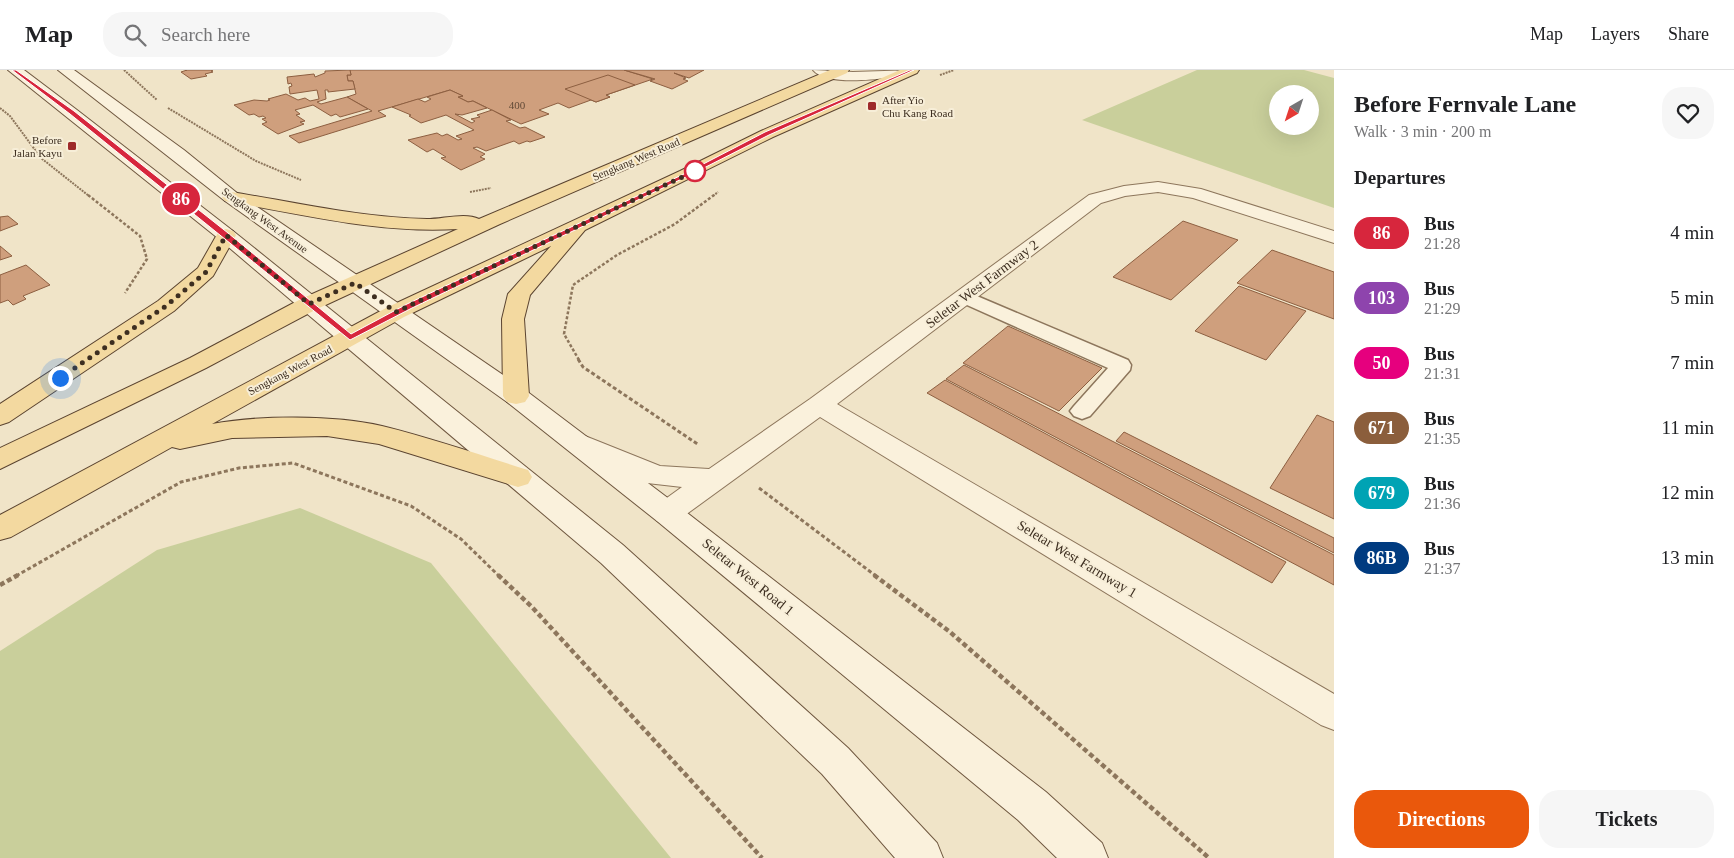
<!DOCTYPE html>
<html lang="en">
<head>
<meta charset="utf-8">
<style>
  body { margin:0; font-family:"Times New Roman",serif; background:#f6f6f6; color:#202124; height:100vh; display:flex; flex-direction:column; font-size:19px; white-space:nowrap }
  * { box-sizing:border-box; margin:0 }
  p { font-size:16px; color:#757577 }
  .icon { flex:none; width:28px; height:28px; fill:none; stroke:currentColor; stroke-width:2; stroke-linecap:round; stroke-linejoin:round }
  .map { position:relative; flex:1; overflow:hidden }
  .sheet { display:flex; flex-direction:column; background:#fff; width:400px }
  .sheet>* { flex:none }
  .badge { padding:0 10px; border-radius:16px; font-size:18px; line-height:32px }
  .needle { width:32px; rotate:219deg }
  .tools { position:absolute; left:1269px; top:15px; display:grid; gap:10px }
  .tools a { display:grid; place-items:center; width:50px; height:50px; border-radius:50%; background:#fff; box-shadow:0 5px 20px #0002; font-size:25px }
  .you { position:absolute; width:25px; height:25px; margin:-12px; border:4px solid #fff; border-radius:50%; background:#1a73e8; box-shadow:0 0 0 8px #1a73e833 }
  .map>.badge { position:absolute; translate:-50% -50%; box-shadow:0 0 0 2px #fff }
  h2 { padding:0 20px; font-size:19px; line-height:45px }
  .round { display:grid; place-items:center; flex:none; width:52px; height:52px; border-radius:20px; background:#f6f6f6 }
  .head { display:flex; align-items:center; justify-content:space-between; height:85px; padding:0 20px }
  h1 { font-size:24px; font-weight:700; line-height:38px }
  .action { display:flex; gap:10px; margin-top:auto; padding:10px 20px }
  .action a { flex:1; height:58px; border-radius:20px; background:#ea580c; color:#fff; font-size:20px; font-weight:700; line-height:58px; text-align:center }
  .action a+a { background:#f6f6f6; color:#202124 }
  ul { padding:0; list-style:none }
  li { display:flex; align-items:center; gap:15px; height:65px; padding:0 20px }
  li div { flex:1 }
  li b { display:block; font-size:19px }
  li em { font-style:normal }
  li .badge { min-width:55px; font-weight:700; text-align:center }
  header { display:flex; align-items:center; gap:30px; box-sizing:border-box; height:70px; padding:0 25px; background:#fff; border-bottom:1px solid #e0e0e0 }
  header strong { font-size:24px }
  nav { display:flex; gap:28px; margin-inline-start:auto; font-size:18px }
  .search { width:350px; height:45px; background:#f6f6f6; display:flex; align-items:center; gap:12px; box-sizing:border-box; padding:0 18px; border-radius:20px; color:#757577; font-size:19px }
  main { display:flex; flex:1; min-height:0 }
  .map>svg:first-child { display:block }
</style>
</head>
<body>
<header>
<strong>Map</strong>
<div class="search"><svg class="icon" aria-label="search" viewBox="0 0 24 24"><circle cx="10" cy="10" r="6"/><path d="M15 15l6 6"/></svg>Search here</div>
<nav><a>Map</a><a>Layers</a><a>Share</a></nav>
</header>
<main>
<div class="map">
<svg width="1334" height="788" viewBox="0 0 1334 788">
  <rect width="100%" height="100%" fill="#f0e4c8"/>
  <!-- green -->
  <g fill="#c9cf9b" fill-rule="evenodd">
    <path d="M1197 0H1304L1334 8V138L1082 50ZM1278 24H1310V56H1278Z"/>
    <path d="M300 438 431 493 671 788H0V581L157 480Z"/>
  </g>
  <!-- building -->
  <g fill="#cf9f7d" stroke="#8d5f41">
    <path d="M187 0H186H213L211 1 213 2 205 4 207 6 191 9 181 2Z"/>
    <path d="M350 0H624L653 9 606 25 610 27 596 32 591 30 569 38 558 33 539 40 549 44 521 54 473 31 468 32 458 27 463 26 450 20 378 41 386 46 299 73 289 66 372 41 347 27 356 24 353 11H348L347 5H351Z"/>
    <path d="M350 0 351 5H347L348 11H353L355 19 328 22V20H325L326 29 317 32 321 34 347 27 368 39 340 47 336 44 331 46 313 35 295 40 300 44 296 45 305 51 300 52 304 54 278 64 262 54 267 52 262 49 266 48 263 46 259 47 254 44 249 45 234 35 254 30 267 31 270 30 268 29 286 24 298 30 305 28 310 31 319 29 317 20 290 24 289 17 292 16 291 13 288 14 287 7 314 4 315 7 325 3V1Z"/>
    <path d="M624 0H704L689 8 674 3 686 8 683 9 688 11 672 19 650 11 655 9Z"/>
    <path d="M608 5 635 15 606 25 610 27 596 32 565 19Z"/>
    <path d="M450 20 463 26 458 27 468 32 473 31 487 38 462 45 455 44 472 53 475 51 471 49 480 47 477 45 492 40 511 50 506 51 520 58 525 57 545 67 530 72 527 71 519 74 514 71 486 81 477 77 473 78 485 84 480 87 485 89 461 100 441 88 446 87 433 79 427 82 408 70 437 63 442 66 447 64 458 70 462 69 456 66 474 60 446 45 421 53 409 46 411 45 392 37 418 29 425 32 431 29 427 27Z"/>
    <path d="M8 146 18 154 0 161V147Z"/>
    <path d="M1183 151 1238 170 1171 230 1113 207Z"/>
    <path d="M0 176 12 186 0 190Z"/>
    <path d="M1272 180 1334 202V249L1237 213Z"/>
    <path d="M26 195 50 215 23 226 26 229 13 235 8 230 0 233V205Z"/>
    <path d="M1239 216 1306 241 1266 290 1195 261Z"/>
    <path d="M1008 256 1102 298 1059 341 963 293Z"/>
    <path d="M964 295 1334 485V515L946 309Z"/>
    <path d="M945 310 1286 492 1272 513 927 323Z"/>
    <path d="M1317 345 1334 352V449L1270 418Z"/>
    <path d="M1124 362 1334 468V483L1116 371Z"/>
  </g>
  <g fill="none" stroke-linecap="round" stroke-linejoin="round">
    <defs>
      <path id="lane" d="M965 221 1128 290 1131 295 1130 300 1090 346 1082 349 1074 346 1070 341 1074 336 1108 298 958 231 955 227 958 223Z"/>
      <g id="street">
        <path d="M813 0 853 2 916 0 914 3C893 8 828 18 813 0Z"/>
        <path d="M1158 112 1201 119 1334 161V173L1193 128 1158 122 1125 126 1101 133 837 334 1334 624V660L1321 655 820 347 677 451 667 454 657 451 652 443 657 435 682 417 647 413 576 382 572 375 576 368 585 366 660 396 709 399 810 329 1089 125 1124 116Z"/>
      </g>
      <g id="secondary">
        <path d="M8 0H24L77 40 233 161 623 475 848 678 937 773 943 788H895L822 704 601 493 219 169Z"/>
        <path d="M58 0H74L184 80 237 123 525 320 677 435 1046 722 1102 773 1108 788H1057L1018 750 657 451 507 332 225 131Z"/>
      </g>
      <g id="primary">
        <path d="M830 0H849L847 3 500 154 317 239 206 298 0 399V378L190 288 301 229 458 159C382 164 306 145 231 132L225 131 222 127 225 123 231 122C295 132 362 148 427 149 443 149 466 142 479 149Z"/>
        <path d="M900 0H919L917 3 773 67 585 160 530 225 524 249 529 326 525 332 516 334 507 332 503 326 502 249 508 224 551 176 404 247 212 354C259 345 335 345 382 356 431 368 480 385 528 400L532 407 528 414 518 417 379 374 327 366 232 368 180 379 172 377 11 467 0 470V445L388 237 680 101 761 61Z"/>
        <path d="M226 159 233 161 236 165 213 206 174 241 9 352 0 355V334L158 231 198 198 219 161Z"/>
      </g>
    </defs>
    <!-- lane casing -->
    <use href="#lane" stroke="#8d765c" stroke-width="3"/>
    <!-- street casing -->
    <use href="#street" stroke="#8d765c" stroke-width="2"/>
    <!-- secondary casing -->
    <use href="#secondary" stroke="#6f573f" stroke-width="2"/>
    <!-- primary casing -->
    <use href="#primary" stroke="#5b4430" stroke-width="2"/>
    <!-- path-far3 -->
    <g stroke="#8d765c" stroke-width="2" stroke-dasharray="2 1" stroke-linecap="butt">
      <path d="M124 0 157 30"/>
      <path d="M940 5 954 0"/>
      <path d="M0 38 10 46 41 88 89 126"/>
      <path d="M168 38 256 91 301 110"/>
      <path d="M470 122 491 118"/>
      <path d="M713 126 718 122"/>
    </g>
    <!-- path-far2 -->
    <g stroke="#8d765c" stroke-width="2.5" stroke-dasharray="3 2" stroke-linecap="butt">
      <path d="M88 125 140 166 147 189 125 223"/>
      <path d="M579 290 564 264 573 215 617 185 675 154 714 125"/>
    </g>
    <!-- path-far1 -->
    <g stroke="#8d765c" stroke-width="3" stroke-dasharray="4 2.5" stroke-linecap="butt">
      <path d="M578 289 583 297 699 375"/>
      <path d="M759 418 876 506"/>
      <path d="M16 506 181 412 239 398 293 393 411 436 461 469 499 506"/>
    </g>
    <!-- path -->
    <g stroke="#8d765c" stroke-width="4.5" stroke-dasharray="5 3" stroke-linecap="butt">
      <path d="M498 505 532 537 762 788"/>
      <path d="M874 505 950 562 1209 788"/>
      <path d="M0 515 18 505"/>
    </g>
    <!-- lane -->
    <use href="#lane" fill="#faf1dc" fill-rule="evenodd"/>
    <!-- street -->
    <use href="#street" fill="#faf1dc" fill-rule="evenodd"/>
    <!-- secondary -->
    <use href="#secondary" fill="#faf1dc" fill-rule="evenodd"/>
    <!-- primary -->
    <use href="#primary" fill="#f3d9a0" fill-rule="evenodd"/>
  </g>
  <!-- line -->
  <path fill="#d7263d" stroke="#fff" d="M12 0H16L74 41 228 163 351 264 407 234 684 104 765 62 910 0H914L769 65 688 106 412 238 350 270 70 44Z"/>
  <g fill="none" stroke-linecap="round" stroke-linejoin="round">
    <!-- walk -->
    <path stroke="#3d2e20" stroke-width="5" stroke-dasharray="0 9" d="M60 308 166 236 206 202 226 165 309 234 355 213 396 242 695 101"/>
  </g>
  <!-- markers -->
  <g fill="#9e2a2b" stroke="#f7eed8" stroke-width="2">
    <rect x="867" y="31" width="10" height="10" rx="2.5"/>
    <rect x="67" y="71" width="10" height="10" rx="2.5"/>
  </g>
  <circle fill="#fff" stroke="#d7263d" stroke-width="2.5" cx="695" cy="101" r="10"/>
  <g text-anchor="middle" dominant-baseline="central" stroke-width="4" stroke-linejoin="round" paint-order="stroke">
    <!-- far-poi labels -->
    <g font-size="11" fill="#3d2e20" stroke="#f7eed8" text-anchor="start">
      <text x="882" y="30">After Yio<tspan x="882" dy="13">Chu Kang Road</tspan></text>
      <text x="62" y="70" text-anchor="end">Before<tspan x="62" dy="13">Jalan Kayu</tspan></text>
    </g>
    <!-- number labels -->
    <g font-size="11" fill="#624a37">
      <text x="517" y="35">400</text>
    </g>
    <!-- far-street labels -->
    <g font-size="11" fill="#3d2e20" stroke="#f7eed8">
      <text transform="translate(636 89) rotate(-23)">Sengkang West Road</text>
      <text transform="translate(265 150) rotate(36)">Sengkang West Avenue</text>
      <text transform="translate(290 300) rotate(-28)">Sengkang West Road</text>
    </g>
    <!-- street labels -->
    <g font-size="14" fill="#3d2e20" stroke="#f7eed8">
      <text transform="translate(982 214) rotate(-37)">Seletar West Farmway 2</text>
      <text transform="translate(1077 489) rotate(31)">Seletar West Farmway 1</text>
      <text transform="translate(748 507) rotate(39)">Seletar West Road 1</text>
    </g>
  </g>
</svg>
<div class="tools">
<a><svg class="needle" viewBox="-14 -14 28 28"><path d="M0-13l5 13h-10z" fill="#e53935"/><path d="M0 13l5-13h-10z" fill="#757577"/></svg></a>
</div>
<div class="you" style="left:60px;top:308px"></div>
<b class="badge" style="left:181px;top:129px;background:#d7263d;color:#fff">86</b>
</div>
<section class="sheet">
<div class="head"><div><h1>Before Fernvale Lane</h1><p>Walk · 3 min · 200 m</p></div><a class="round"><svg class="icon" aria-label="heart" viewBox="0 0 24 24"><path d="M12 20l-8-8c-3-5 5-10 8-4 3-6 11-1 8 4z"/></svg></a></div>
<h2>Departures</h2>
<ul>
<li><span class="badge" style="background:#d7263d;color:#fff">86</span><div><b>Bus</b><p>21:28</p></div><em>4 min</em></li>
<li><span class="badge" style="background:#8e44ad;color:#fff">103</span><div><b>Bus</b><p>21:29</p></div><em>5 min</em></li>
<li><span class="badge" style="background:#e6007e;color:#fff">50</span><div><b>Bus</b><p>21:31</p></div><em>7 min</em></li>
<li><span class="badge" style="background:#8b5e3c;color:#fff">671</span><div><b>Bus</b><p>21:35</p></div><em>11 min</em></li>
<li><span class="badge" style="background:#00a3b4;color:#fff">679</span><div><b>Bus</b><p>21:36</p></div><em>12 min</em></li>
<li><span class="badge" style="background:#003b80;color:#fff">86B</span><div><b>Bus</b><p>21:37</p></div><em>13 min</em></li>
</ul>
<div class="action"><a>Directions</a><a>Tickets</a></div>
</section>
</main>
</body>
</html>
